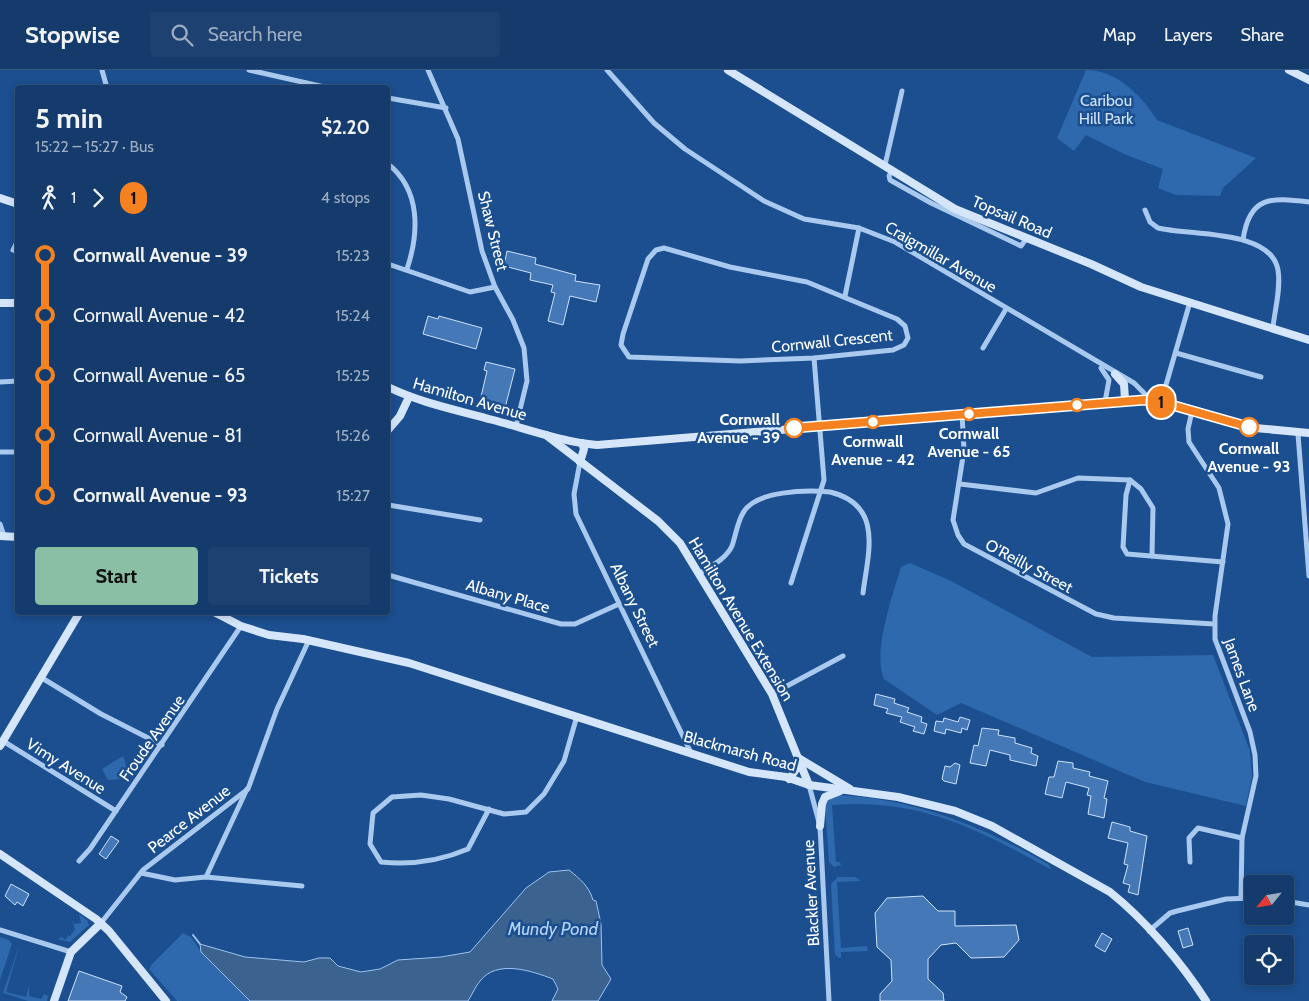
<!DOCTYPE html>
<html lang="en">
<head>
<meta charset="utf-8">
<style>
  body { margin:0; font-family:Cabin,sans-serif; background:#1d4271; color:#f1f3f6; height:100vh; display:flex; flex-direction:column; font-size:19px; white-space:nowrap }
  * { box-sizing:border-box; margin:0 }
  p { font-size:16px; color:#9dadc1 }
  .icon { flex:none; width:28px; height:28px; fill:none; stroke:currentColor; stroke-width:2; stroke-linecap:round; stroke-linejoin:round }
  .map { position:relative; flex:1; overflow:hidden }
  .sheet { position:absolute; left:15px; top:15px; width:375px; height:530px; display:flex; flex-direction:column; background:#143b6b; border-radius:5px; box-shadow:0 2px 8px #0003,0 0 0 1px #33557e }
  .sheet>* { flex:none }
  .badge { padding:0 10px; border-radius:16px; font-size:18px; line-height:32px }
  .needle { width:32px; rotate:240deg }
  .controls { position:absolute; left:1244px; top:805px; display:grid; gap:10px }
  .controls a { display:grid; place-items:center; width:50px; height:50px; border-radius:5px; background:#143b6b; box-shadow:0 2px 8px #0003,0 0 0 1px #33557e; font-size:25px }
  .map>.badge { position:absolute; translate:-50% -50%; box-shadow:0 0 0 2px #fff }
  .legs { display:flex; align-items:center; gap:8px; height:55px; padding:0 20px; font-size:16px }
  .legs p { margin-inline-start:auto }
  .headline { display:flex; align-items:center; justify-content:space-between; height:85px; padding:0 20px }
  h1 { font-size:28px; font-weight:700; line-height:38px }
  .primary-button { display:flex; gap:10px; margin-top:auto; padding:10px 20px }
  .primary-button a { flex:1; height:58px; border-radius:5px; background:#8abfa5; color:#111; font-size:20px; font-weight:700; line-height:58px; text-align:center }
  .primary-button a+a { background:#1d4271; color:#f1f3f6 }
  ul { padding:0 20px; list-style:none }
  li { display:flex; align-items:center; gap:18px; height:60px; font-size:19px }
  li i { display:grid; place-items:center; width:8px; height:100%; margin:0 6px; background:currentColor }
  li i::after { content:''; width:12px; height:12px; margin:-6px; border:4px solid; border-radius:50%; background:#143b6b }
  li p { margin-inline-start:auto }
  li:first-child i { background:linear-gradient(#0000 50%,currentColor 0) }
  li:last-child i { background:linear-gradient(currentColor 50%,#0000 0) }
  header { display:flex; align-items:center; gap:30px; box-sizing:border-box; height:70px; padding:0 25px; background:#143b6b; border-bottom:1px solid #33557e }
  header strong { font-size:24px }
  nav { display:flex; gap:28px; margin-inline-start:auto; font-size:18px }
  .search { width:350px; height:45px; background:#1d4271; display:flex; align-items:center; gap:12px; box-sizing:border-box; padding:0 18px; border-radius:5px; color:#9dadc1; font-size:19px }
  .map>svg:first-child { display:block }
</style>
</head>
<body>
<header>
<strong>Stopwise</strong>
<div class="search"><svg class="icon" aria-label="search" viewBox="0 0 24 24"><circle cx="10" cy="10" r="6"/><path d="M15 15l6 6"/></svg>Search here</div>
<nav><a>Map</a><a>Layers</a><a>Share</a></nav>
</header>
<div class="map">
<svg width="1309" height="931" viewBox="0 0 1309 931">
  <rect width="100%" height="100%" fill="#1b4f8f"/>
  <!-- green -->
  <g fill="#2e69ad">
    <path d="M1086 0C1117 0 1142 26 1157 50L1256 88 1223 118 1220 126 1176 125 1158 118 1163 99 1124 84 1086 65 1074 81 1057 68Z"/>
    <path d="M910 493 951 511 1092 587 1213 585 1250 681 1252 707 1246 736 1145 712 961 633 937 645 884 609C872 582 893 525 901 497Z"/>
    <path d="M123 686C127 696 128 701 122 709L108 710 102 699Z"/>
    <path d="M836 725C913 728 982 756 1048 794L1052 800C977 759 920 728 832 735L836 792H840L841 795 834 797 829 792 825 735 828 730Z"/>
    <path d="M838 807H855L861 811 837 812 841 878 867 876 868 881 841 882V888H839L835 884 831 814Z"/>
    <path d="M79 844 87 850 89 855 70 872 57 869 62 867 65 870 68 866 66 865 70 866 75 859 71 848 74 854 81 853Z"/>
    <path d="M183 863 191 867 201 882 250 931H177L149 899 152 894Z"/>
    <path d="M0 867 9 870 12 874 0 910Z"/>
    <path d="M20 873 6 922 26 927 29 916V926L41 929 44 924 48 926 47 931H28L3 923Z"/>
  </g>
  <!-- water -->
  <path fill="#3c6290" stroke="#9cc4f0" d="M569 800C580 809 589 816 593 830L596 831 601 854 602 895 611 909 598 931H552L558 919 553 909C532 901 497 889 480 911 475 917 472 925 468 931H250L201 882 200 874 245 887 304 892 319 888H330L338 896 361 902 380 899 398 890 441 887 470 882 526 818 549 802Z"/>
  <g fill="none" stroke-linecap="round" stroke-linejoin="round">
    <!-- stream -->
    <path stroke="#9cc4f0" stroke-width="2" d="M193 865 200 874"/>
  </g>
  <!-- building -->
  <g fill="#4478b7" stroke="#cfe3fa">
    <path d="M507 181 536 188 535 194 576 205 575 211 600 215 596 232 570 226 563 255 548 251 555 223 551 222 553 215 530 210 531 203 504 196Z"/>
    <path d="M428 246 438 249 439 246 482 258 476 279 423 264Z"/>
    <path d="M486 292 515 299 505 338 480 331 487 301 484 300Z"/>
    <path d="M876 624 895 629 894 633 909 638 907 642 922 647 921 652 927 654 924 664 913 661 915 657 900 652 902 647 886 643 888 639 874 635Z"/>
    <path d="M960 647 970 650 967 660 962 658 961 663 946 659 945 664 934 661 936 651 943 652 944 648 958 652Z"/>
    <path d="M982 658 999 660 998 665 1015 668V673L1032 678 1031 683 1038 686 1036 696 1010 690V685L990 680 986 696 970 693 974 675 978 676Z"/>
    <path d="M1058 691 1073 693V698L1090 702 1089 706 1108 711 1104 728 1107 729 1104 748 1088 744 1091 726 1087 725 1089 718 1066 712 1062 728 1045 724 1049 707H1054Z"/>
    <path d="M955 693 960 695 956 714 944 711 942 709 945 696 950 697Z"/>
    <path d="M1112 752 1130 757V761L1147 766 1138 825 1128 822 1130 815 1123 813 1128 795 1124 794 1128 773 1108 768Z"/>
    <path d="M111 766 119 771 106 789 99 784Z"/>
    <path d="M11 814 29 824 23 836 17 832 15 835 5 826Z"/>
    <path d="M923 826 938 841H955V856L1016 855 1019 870 1004 887 971 888 956 873 941 875 928 889V909L943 923 944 931H880V924L892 911 891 890 877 877 875 843 887 828Z"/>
    <path d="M1188 858 1193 875 1183 878 1178 861Z"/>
    <path d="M1102 863 1112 869 1105 882 1095 876Z"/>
    <path d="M79 901 122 916 120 922 127 927 125 931H68Z"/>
  </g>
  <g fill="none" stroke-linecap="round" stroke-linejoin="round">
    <!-- street -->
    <g stroke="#a9c9ee" stroke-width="5">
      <path d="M102 0 107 18"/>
      <path d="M249 0 329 18"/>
      <path d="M428 0 458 69 482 181 495 217 513 250 524 278 527 311 516 356"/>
      <path d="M607 0 654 53 685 79 764 131 804 149 859 158 895 172 1134 313 1151 330"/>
      <path d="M388 28 446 38"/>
      <path d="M388 94C421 120 419 163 407 199"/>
      <path d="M885 95 902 21"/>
      <path d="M892 100 889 106 890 110 931 133 1021 176 1026 169"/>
      <path d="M1145 140 1150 152 1158 158C1190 166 1271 159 1278 200 1281 218 1275 239 1273 257"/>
      <path d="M18 170 13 180 18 182"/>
      <path d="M1243 170C1249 126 1271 127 1309 132"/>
      <path d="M664 178 730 197 807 212 897 249 905 256 908 268 904 275 893 280 814 288 740 291 629 287 621 275 623 264 648 189 656 180Z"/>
      <path d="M388 194 470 222 495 217"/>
      <path d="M845 226 859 158"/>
      <path d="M983 278 1006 239"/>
      <path d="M1176 283 1261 307"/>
      <path d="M1101 298 1109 310 1105 332"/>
      <path d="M0 312 18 311"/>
      <path d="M1161 332 1190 232"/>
      <path d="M1192 341 1188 359 1189 372 1219 418 1228 454 1215 546V569L1250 662 1255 685 1256 706 1242 768 1241 827"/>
      <path d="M962 344 964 380 953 450 958 465 964 474 1096 544 1114 548 1214 554"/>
      <path d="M1298 364 1309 506"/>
      <path d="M0 382H18"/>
      <path d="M580 392 574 424 576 444 692 685"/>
      <path d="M1130 410 1126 425 1123 477 1127 484 1223 492"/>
      <path d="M960 414 1036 423 1078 408 1130 410 1141 419 1153 438 1152 486"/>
      <path d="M388 435 480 450"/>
      <path d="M0 454 4 466"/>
      <path d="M700 503C711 496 726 489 732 476 736 465 737 453 743 443 755 420 808 420 830 422 884 435 868 483 863 523"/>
      <path d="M388 505 561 554H575L619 534"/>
      <path d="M791 513 824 410 814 288"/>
      <path d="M42 608 101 644 162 675"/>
      <path d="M772 624 843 586"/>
      <path d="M3 671 116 741"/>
      <path d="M809 715 820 756 829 931"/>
      <path d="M489 739 468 779C440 791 411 795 381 792L370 774 373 743 392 727 421 725 449 729 504 744 526 742 544 724 564 691 577 646"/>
      <path d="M79 791 90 779 241 556"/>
      <path d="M1190 792 1189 768 1198 758 1242 768"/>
      <path d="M141 803 175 810 206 807 302 816"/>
      <path d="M206 807 247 719"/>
      <path d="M1285 831 1309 835"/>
      <path d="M101 853 143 800 248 719 277 639 309 570"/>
      <path d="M0 860 71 882"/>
      <path d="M1149 861 1170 843 1177 841 1226 829 1252 828"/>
    </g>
    <!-- secondary -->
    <g stroke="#d6e6fa" stroke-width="8">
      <path d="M728 0 955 139 1091 194 1141 217 1309 270"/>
      <path d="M1289 0 1309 10"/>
      <path d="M0 128 18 134"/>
      <path d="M0 233H18"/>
      <path d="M1115 304 1124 314 1125 330"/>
      <path d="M388 317C421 333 457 340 493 350 527 359 562 372 597 375L1144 330 1161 332 1255 358 1309 363"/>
      <path d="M388 360 400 346 409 327"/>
      <path d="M546 365 658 451 680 473 772 624 809 715"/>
      <path d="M580 392 584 379 582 373"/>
      <path d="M0 466 18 467"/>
      <path d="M214 542 241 556 269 565 303 569 409 593 749 702 786 707 809 715 898 727 955 741 992 756 1110 822C1145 850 1182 893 1206 931"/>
      <path d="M0 676 80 542"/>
      <path d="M800 689 850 719"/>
      <path d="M789 709 797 698 799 689"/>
      <path d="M820 756 822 734 825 727 840 721"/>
      <path d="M0 784 96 849 109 861 166 931"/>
      <path d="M54 931 71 882 101 853"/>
    </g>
  </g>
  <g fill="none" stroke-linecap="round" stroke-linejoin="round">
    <defs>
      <path id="line-1" d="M794 358 1144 330 1161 332 1249 357"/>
    </defs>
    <!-- line-1 casing -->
    <use href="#line-1" stroke="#fff" stroke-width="11"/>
    <!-- line-1 -->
    <use href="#line-1" stroke="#f58220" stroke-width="8"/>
  </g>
  <!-- markers -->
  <g fill="#fff" stroke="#f58220" stroke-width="2.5">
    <circle cx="1077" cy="335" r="6"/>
    <circle cx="969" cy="344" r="6"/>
    <circle cx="873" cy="352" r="6"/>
    <circle cx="1249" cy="357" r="9"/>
    <circle cx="794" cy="358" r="9"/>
  </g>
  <g text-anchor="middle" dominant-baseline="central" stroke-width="5" stroke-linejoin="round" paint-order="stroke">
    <!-- park labels -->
    <g font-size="16" fill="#cfe3fa" stroke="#1b4f8f">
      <text x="1106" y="30">Caribou<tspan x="1106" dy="18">Hill Park</tspan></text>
    </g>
    <!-- street labels -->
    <g font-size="16" fill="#fff" stroke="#1b4f8f">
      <text transform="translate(1012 147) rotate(23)">Topsail Road</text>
      <text transform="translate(493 161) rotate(76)">Shaw Street</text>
      <text transform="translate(941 187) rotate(30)">Craigmillar Avenue</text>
      <text transform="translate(832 271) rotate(-6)">Cornwall Crescent</text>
      <text transform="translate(470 329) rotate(16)">Hamilton Avenue</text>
      <text transform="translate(1029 496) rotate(28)">O'Reilly Street</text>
      <text transform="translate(508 526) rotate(16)">Albany Place</text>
      <text transform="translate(635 535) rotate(64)">Albany Street</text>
      <text transform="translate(741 549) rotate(59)">Hamilton Avenue Extension</text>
      <text transform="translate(1242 605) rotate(70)">James Lane</text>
      <text transform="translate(152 668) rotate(-55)">Froude Avenue</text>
      <text transform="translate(740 681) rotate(15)">Blackmarsh Road</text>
      <text transform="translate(66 696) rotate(32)">Vimy Avenue</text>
      <text transform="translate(189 749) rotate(-38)">Pearce Avenue</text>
      <text transform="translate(811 823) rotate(-93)">Blackler Avenue</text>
    </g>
    <!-- stop labels -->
    <g font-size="16" font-weight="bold" fill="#fff" stroke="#1b4f8f">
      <text x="780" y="349" text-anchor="end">Cornwall<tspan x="780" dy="18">Avenue - 39</tspan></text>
      <text x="969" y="363">Cornwall<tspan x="969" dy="18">Avenue - 65</tspan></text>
      <text x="873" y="371">Cornwall<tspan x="873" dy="18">Avenue - 42</tspan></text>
      <text x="1249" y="378">Cornwall<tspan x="1249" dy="18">Avenue - 93</tspan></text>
    </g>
    <!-- water labels -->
    <g font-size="18" font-style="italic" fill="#b5d3f5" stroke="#1b4f8f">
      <text x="553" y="859">Mundy Pond</text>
    </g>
  </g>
</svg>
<div class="controls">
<a><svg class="needle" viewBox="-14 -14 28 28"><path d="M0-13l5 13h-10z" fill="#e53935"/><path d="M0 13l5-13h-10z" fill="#9dadc1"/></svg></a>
<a><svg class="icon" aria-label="locate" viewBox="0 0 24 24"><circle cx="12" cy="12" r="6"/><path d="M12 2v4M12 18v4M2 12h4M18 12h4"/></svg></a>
</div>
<b class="badge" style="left:1161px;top:332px;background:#f58220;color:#111">1</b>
<section class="sheet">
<div class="headline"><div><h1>5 min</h1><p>15:22 – 15:27 · Bus</p></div><b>$2.20</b></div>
<div class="legs"><svg class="icon" aria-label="walk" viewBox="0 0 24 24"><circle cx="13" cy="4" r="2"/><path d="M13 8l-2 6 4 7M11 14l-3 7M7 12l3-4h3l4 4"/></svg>1<svg class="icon" aria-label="forward" viewBox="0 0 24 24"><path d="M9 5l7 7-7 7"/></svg><b class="badge" style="background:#f58220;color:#111">1</b><p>4 stops</p></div>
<ul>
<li><i style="color:#f58220"></i><b>Cornwall Avenue - 39</b><p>15:23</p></li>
<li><i style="color:#f58220"></i><span>Cornwall Avenue - 42</span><p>15:24</p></li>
<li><i style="color:#f58220"></i><span>Cornwall Avenue - 65</span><p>15:25</p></li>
<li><i style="color:#f58220"></i><span>Cornwall Avenue - 81</span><p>15:26</p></li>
<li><i style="color:#f58220"></i><b>Cornwall Avenue - 93</b><p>15:27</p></li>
</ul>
<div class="primary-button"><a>Start</a><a>Tickets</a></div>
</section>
</div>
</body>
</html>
